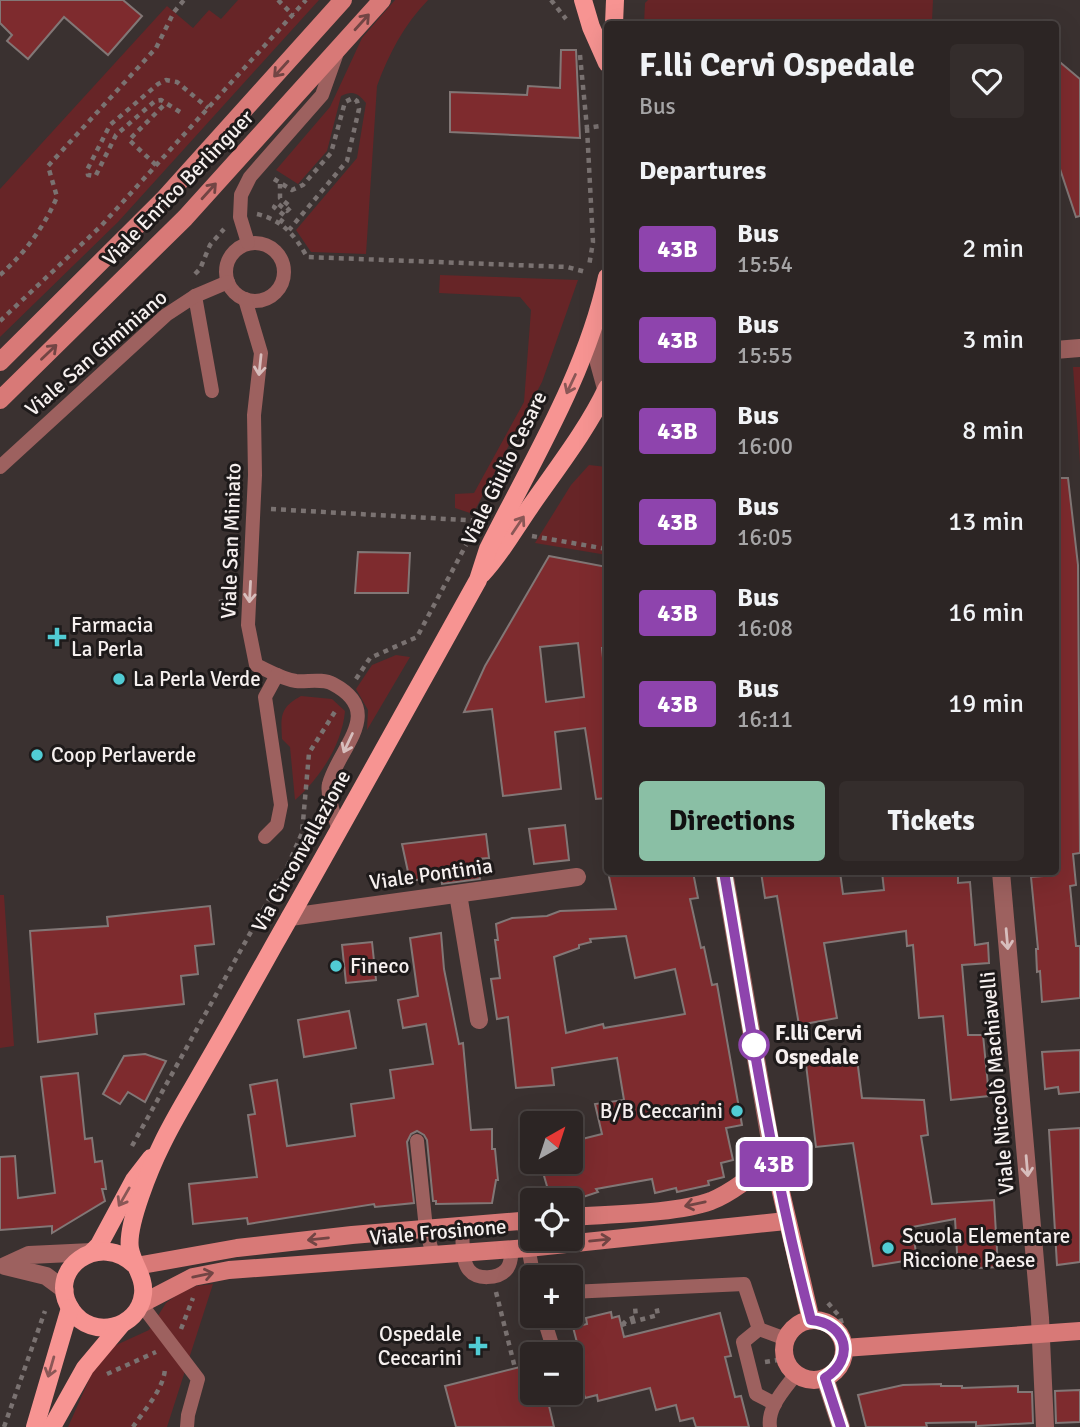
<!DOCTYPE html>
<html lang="en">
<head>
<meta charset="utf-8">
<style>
  body { margin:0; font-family:Signika,sans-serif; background:#342d2c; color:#f1f3f6; height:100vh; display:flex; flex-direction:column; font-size:26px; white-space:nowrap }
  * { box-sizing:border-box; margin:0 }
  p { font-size:23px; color:#a6a5a6 }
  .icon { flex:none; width:38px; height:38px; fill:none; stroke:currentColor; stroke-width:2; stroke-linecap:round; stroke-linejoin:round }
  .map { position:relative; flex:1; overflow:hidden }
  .panel { position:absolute; left:604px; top:21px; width:455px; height:854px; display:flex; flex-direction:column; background:#2c2524; border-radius:7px; box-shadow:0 7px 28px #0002,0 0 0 2px #484241 }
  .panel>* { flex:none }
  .badge { padding:0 14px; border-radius:5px; font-size:24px; line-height:46px }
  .needle { width:46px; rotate:39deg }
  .fabs { position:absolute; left:520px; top:1111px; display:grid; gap:14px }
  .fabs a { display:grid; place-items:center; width:63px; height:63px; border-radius:7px; background:#2c2524; box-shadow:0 7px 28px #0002,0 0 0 2px #484241; font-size:35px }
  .map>.badge { position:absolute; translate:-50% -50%; box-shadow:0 0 0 4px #fff }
  h2 { padding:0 35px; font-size:26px; line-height:63px }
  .round { display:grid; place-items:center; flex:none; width:74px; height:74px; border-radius:7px; background:#342d2c }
  .head { display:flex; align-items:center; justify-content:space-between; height:119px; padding:0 35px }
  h1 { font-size:33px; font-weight:700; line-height:52px }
  .button { display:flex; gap:14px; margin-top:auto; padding:14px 35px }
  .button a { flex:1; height:80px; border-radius:7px; background:#8abfa5; color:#111; font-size:28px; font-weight:700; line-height:80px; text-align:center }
  .button a+a { background:#342d2c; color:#f1f3f6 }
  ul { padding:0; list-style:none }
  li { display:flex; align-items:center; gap:21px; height:91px; padding:0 35px }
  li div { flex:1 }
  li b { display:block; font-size:26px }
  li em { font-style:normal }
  li .badge { min-width:77px; font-weight:700; text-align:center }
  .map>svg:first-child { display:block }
</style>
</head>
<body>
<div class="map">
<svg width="1080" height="1427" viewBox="0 0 1080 1427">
  <rect width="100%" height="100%" fill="#3a3130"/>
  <!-- green -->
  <g fill="#672527">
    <path d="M238 0H319L118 222 0 337V189L167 6 193 28 209 10 221 19Z"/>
    <path d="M395 0H428C404 25 389 53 377 86L366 254 311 252 296 230 357 158 366 103C358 93 353 90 341 96L327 151 298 184 276 170 330 107 362 38Z"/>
    <path d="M648 0H933L932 21 922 24H644L645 3Z"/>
    <path d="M440 275 578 280 542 382 473 514 455 508V494L474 493 524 402 531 310 520 297 439 293Z"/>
    <path d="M1073 367H1080V464Z"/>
    <path d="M589 465 607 467V555L535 543 571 485Z"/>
    <path d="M396 655 410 657 367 730 368 710 356 689 372 665Z"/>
    <path d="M301 696 332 699 345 711C342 745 320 778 295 800L290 747 282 739C281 717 279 708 301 696Z"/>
    <path d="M0 895H4L14 1046 0 1048Z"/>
    <path d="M213 1284 167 1427H68L96 1364 114 1346 149 1330 166 1303 178 1294 196 1286Z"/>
  </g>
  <!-- building -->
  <g fill="#7e2b2e" stroke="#827776" stroke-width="2" fill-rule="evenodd">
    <path d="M0 0H123L142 16 108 55 64 17 28 59 7 41 12 35 0 23Z"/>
    <path d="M561 50H576L580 138 450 132V92L527 95 528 86 560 88Z"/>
    <path d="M1055 58 1080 79V216L1076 217 1059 166H1055Z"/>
    <path d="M1055 478H1068L1078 565 1080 853 1073 854 1076 885 1070 886 1076 946H1080V998L1042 1002 1040 971 1037 972 1036 949H1038L1031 877 1055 875Z"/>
    <path d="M358 552 410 553 408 593H355Z"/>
    <path d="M549 556 607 567V648H602L607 698V798L596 799 585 728 555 732 561 789 503 796 492 709 464 712 485 666ZM578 643 584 697 546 702 540 647Z"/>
    <path d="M565 825 569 860 534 864 529 829Z"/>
    <path d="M486 834 489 858 477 859 480 879 442 884 441 876 410 881 402 844Z"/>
    <path d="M608 872H693L698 898 690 899 701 948 704 947 712 985 717 984 742 1125 726 1128 733 1160 721 1163 724 1177 708 1181 709 1185 677 1192 676 1188 655 1193 652 1179 596 1189 598 1192 574 1200H551L540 1162H570V1142L602 1134 595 1104 624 1100 617 1058 552 1068 554 1085 516 1088 508 1017 497 1019 491 979 500 978 495 940H498L496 924 512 918 547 916 560 911 616 909ZM626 936 635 978 675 969 685 1014 604 1028 603 1024 566 1033 554 957 579 948V945L591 942 590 939Z"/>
    <path d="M761 872H840L843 894 884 890 882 872H958V883L970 882 975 945 988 943 989 963 962 965 968 1035H983L989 1096 951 1100 943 1016 919 1018 913 945 907 946 906 931 824 943 837 1018 799 1025 777 896 765 898Z"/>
    <path d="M210 906 214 944 195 946 198 974 181 976 184 1004 95 1014 97 1034 38 1042 30 931 108 926 107 917Z"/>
    <path d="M441 933 444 969 459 1044 463 1043 471 1130 492 1129V1149H495L498 1180H496L492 1203 436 1204V1201H433L427 1140 424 1135 417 1131 411 1134 407 1142 414 1203 375 1207 374 1204 248 1224 247 1218 193 1224 189 1184 257 1177 248 1115 255 1114 250 1085 277 1080 287 1146 355 1136 351 1104 394 1098 390 1070 433 1064 426 1024 403 1028 398 1000 418 996 410 938Z"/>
    <path d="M372 942 376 980 346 983 342 945Z"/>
    <path d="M349 1011 356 1048 304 1057 298 1020Z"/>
    <path d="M1080 1050V1092L1059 1094 1058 1087 1045 1089 1042 1052Z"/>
    <path d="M856 1051 862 1098 924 1100 928 1135 921 1136 932 1204 994 1200 998 1267 958 1269 955 1219 912 1227 917 1259 873 1266 853 1143 816 1147 805 1056Z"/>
    <path d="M145 1054 166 1061 145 1102 128 1092 120 1104 103 1094 124 1056Z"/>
    <path d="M78 1073 85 1139 92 1138 95 1162 102 1161 106 1189H102L105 1201 52 1233V1226L0 1230V1157L15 1156 18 1198 55 1193 41 1077Z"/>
    <path d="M1080 1128V1262L1057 1265 1049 1130Z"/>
    <path d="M611 1312 612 1318 619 1316 624 1337 720 1313 731 1356 725 1357 735 1397 741 1396 749 1427H696L693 1418 680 1421 676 1405 656 1410 650 1388 598 1401 597 1395 585 1398 575 1360 581 1358 573 1327 587 1324 586 1318Z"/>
    <path d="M532 1364V1393H546L554 1427H456L445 1386Z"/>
    <path d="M941 1384V1386H962V1388L1018 1386V1392H1032L1033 1423 976 1426V1422L926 1423 927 1427H866L858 1395 903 1385Z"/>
    <path d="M1080 1390V1422L1056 1423 1055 1391Z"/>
  </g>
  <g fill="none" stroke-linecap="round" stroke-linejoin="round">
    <!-- path -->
    <g stroke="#7a7271" stroke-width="4.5" stroke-dasharray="5 5" stroke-linecap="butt">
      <path d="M278 0 293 15"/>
      <path d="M551 0 566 19"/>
      <path d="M580 55 587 128 607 125"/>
      <path d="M180 112 161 100 155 101 116 135 96 175 94 176 88 175 87 170 110 125 158 84 166 80 177 82 208 108"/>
      <path d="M587 128 593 242 589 266"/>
      <path d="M156 165 129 140 166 103"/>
      <path d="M274 179 292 190 303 185 331 153 345 102 353 98 357 101 359 109 347 161 289 230"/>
      <path d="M257 214C282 220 295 235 307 257L567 267 586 272"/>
      <path d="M280 223 285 216 274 207 277 203 287 211 291 207 280 198V184"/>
      <path d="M195 274 200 269 210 245 224 229"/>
      <path d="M0 275C25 253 44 227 57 197L48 166 156 48 174 12 184 0"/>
      <path d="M0 321 101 226 306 0"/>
      <path d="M271 509 482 521"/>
      <path d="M532 536 607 549"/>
      <path d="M219 602 231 600"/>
      <path d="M356 679 370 658 417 637 466 545"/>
      <path d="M132 1146 288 865 302 833 309 753 336 710"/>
      <path d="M496 1292 515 1368"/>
      <path d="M828 1303 840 1317 843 1328"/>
      <path d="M621 1325 658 1315 656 1305"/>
      <path d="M622 1325 627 1320 636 1317 635 1307"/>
      <path d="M181 1329 193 1298"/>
      <path d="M765 1362 784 1359"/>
      <path d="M107 1374 156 1352"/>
      <path d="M4 1427 45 1311"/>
      <path d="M133 1427C144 1410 165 1388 165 1367"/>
    </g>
    <!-- lane -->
    <g stroke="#9d615f" stroke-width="14">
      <circle cx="255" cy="272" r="29"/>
      <path d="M248 243 240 217 241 195 250 177 322 95 338 50"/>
      <path d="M195 296 212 391"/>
      <path d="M245 299 261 353 254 415 255 475 248 625 256 665C269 671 282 679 296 681 308 682 322 678 333 684 386 712 339 747 329 784 326 794 336 820 339 831"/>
      <path d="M0 467 166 315 195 296 228 282"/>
      <path d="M265 837 277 825 281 805 265 697 277 675"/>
      <path d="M417 1141 426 1229 433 1255"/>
      <path d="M523 1221 534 1278"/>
      <path d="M462 1226C463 1239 461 1260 469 1270 477 1280 498 1279 506 1270 511 1265 511 1256 512 1249"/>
      <path d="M570 1292 744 1284 759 1329 786 1339"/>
      <path d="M141 1304 198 1379 188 1415 187 1427"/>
      <path d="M543 1316 555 1354"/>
      <path d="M759 1329 743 1342 756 1394 775 1404"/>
      <path d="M566 1393 567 1398"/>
      <path d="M770 1427C767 1407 785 1389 796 1374"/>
    </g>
    <!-- street -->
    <g stroke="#9d615f" stroke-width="18">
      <path d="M597 320 599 363 607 392"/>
      <path d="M1055 350 1080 348"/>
      <path d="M724 872 773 1158"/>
      <path d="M1001 872 1040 1318 1045 1427"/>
      <path d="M458 894 479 1020"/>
      <path d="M290 917 577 877"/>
      <path d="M65 1290 46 1276 5 1266 29 1255 92 1252"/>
      <path d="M825 1378 841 1427"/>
    </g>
    <!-- secondary -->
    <g stroke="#d87977" stroke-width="18">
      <path d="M0 362 163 200 343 0"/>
      <path d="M0 400 185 218 382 0"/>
      <path d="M570 1217C610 1214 675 1214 711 1201 735 1191 754 1174 773 1158L811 1320"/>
      <path d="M136 1266 237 1248 352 1235 532 1220"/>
      <path d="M141 1304 193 1277 229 1270 528 1248 786 1221"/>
      <circle cx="814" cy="1350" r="30"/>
      <path d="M844 1348 1080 1331"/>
    </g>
    <!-- primary -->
    <g stroke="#f79492" stroke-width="18">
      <path d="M583 0 591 27 607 63"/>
      <path d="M614 24 615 0"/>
      <path d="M482 574C501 554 514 530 530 507 557 468 587 430 607 388"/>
      <path d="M92 1252 99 1245 134 1180 151 1158"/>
      <path d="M136 1266C100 1229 43 1270 72 1311 92 1340 139 1329 143 1294 145 1277 133 1265 130 1249 126 1225 151 1166 162 1144 173 1121 186 1100 198 1079 224 1034 249 990 274 945 343 824 410 702 478 580L488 549C532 461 586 374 607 277"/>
      <path d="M35 1427 70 1308"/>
      <path d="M52 1427 85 1368 121 1325"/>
    </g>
  </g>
  <!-- one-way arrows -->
  <defs><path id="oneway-shaft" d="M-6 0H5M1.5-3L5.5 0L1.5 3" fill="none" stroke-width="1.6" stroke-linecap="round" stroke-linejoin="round" transform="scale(1.75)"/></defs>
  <g stroke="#724544">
    <use href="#oneway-shaft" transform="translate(362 22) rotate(-48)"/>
    <use href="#oneway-shaft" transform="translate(281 69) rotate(132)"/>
    <use href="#oneway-shaft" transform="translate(209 191) rotate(-48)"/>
    <use href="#oneway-shaft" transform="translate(49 352) rotate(-44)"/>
    <use href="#oneway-shaft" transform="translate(695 1204) rotate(168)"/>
    <use href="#oneway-shaft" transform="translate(318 1239) rotate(174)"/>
    <use href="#oneway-shaft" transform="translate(600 1240) rotate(-6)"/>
    <use href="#oneway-shaft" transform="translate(203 1275) rotate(-12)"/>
  </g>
  <g stroke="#d7bebd">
    <use href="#oneway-shaft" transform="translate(260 365) rotate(96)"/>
    <use href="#oneway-shaft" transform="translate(250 592) rotate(93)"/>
    <use href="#oneway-shaft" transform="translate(348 743) rotate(115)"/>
    <use href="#oneway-shaft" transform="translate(1007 939) rotate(85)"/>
    <use href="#oneway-shaft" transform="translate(1027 1166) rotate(85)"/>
  </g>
  <g stroke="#8a5756">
    <use href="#oneway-shaft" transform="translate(571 384) rotate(115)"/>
    <use href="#oneway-shaft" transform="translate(518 525) rotate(-56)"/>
    <use href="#oneway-shaft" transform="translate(124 1197) rotate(120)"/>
    <use href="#oneway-shaft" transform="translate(51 1367) rotate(106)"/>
  </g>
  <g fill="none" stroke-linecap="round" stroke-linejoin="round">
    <defs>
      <path id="line" d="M724 872C750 1022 772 1172 811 1320 847 1323 856 1359 825 1378L841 1427"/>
    </defs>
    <!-- line casing -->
    <use href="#line" stroke="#fff" stroke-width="16"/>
    <!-- line -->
    <use href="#line" stroke="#8e44ad" stroke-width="10"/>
  </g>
  <!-- markers -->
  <g fill="#51ccd4" stroke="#1e1a1a" stroke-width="2.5">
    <path d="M53.5 626.5h7v7h7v7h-7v7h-7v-7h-7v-7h7z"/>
    <circle cx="119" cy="679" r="7"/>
    <circle cx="37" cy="755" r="7"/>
    <circle cx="336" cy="966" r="7"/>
    <circle cx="737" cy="1111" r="7"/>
    <circle cx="888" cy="1248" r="7"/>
    <path d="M474.5 1335.5h7v7h7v7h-7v7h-7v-7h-7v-7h7z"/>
  </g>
  <circle fill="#fff" stroke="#8e44ad" stroke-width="3.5" cx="754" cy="1045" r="14"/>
  <g text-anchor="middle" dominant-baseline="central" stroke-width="6" stroke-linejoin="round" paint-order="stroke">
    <!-- street labels -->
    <g font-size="21" fill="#f6f0ef" stroke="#1e1a1a">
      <text transform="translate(178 188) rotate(-46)">Viale Enrico Berlinguer</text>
      <text transform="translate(96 353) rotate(-41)">Viale San Giminiano</text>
      <text transform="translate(504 468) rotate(-64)">Viale Giulio Cesare</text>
      <text transform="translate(231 541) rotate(-88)">Viale San Miniato</text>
      <text transform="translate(301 851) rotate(-61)">Via Circonvallazione</text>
      <text transform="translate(431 874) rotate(-8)">Viale Pontinia</text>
      <text transform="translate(997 1083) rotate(-95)">Viale Niccolò Machiavelli</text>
      <text transform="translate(438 1232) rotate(-5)">Viale Frosinone</text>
    </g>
    <!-- poi labels -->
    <g font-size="21" fill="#f6f0ef" stroke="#1e1a1a" text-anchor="start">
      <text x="71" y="625">Farmacia<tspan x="71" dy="24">La Perla</tspan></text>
      <text x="133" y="679">La Perla Verde</text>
      <text x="51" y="755">Coop Perlaverde</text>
      <text x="350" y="966">Fineco</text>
      <text x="723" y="1111" text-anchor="end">B/B Ceccarini</text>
      <text x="902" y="1236">Scuola Elementare<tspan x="902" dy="24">Riccione Paese</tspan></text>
      <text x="462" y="1334" text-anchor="end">Ospedale<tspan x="462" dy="24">Ceccarini</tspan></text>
    </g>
    <!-- stop labels -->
    <g font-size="21" font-weight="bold" fill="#f6f0ef" stroke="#1e1a1a" text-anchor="start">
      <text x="775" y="1033">F.lli Cervi<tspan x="775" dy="24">Ospedale</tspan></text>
    </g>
  </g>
</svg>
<div class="fabs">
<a><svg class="needle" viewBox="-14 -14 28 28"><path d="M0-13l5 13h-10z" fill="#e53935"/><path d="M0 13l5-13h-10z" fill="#a6a5a6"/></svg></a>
<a><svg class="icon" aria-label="locate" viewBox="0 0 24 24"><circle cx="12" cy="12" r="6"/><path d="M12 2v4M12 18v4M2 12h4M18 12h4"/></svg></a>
<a>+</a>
<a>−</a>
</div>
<b class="badge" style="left:774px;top:1164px;background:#8e44ad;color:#fff">43B</b>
<section class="panel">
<div class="head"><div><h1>F.lli Cervi Ospedale</h1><p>Bus</p></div><a class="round"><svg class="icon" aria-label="heart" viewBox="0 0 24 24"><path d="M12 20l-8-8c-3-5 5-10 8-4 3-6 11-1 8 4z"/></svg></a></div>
<h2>Departures</h2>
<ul>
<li><span class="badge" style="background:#8e44ad;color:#fff">43B</span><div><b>Bus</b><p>15:54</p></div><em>2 min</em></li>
<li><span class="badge" style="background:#8e44ad;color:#fff">43B</span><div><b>Bus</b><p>15:55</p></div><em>3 min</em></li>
<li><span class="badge" style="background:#8e44ad;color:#fff">43B</span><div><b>Bus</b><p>16:00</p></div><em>8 min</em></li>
<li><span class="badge" style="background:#8e44ad;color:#fff">43B</span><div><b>Bus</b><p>16:05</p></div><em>13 min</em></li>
<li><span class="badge" style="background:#8e44ad;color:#fff">43B</span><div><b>Bus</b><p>16:08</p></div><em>16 min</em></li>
<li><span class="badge" style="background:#8e44ad;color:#fff">43B</span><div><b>Bus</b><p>16:11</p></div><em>19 min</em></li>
</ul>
<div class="button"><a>Directions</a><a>Tickets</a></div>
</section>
</div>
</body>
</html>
